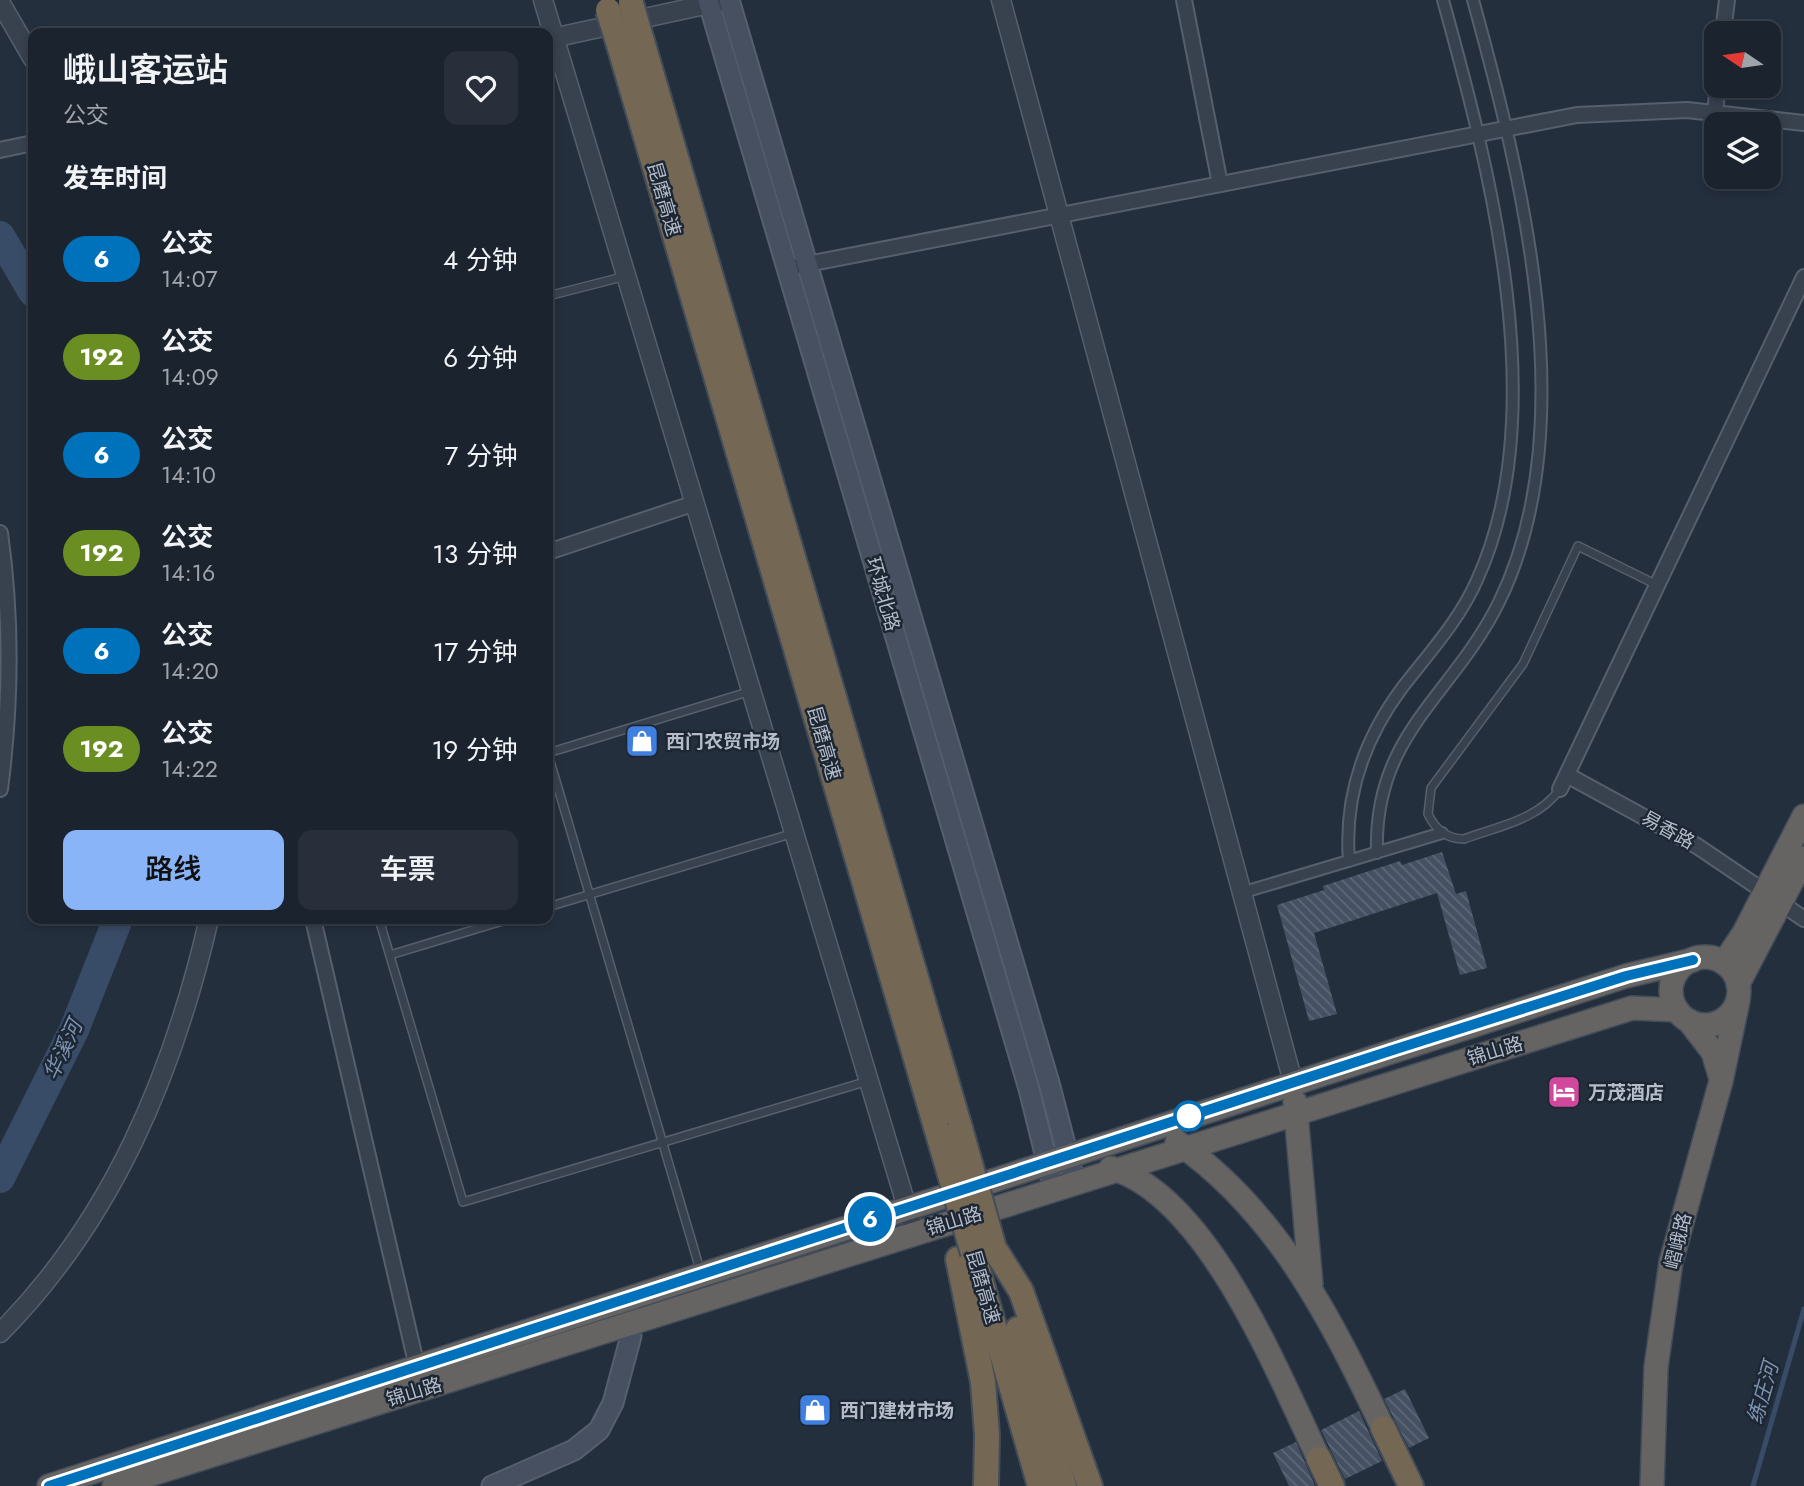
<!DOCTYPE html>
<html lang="zh">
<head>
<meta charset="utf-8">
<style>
  body { margin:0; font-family:Jost,"Noto Sans SC",sans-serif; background:#282f3a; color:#f1f3f6; height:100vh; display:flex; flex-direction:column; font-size:26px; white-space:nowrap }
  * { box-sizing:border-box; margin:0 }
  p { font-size:23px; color:#a0a4aa }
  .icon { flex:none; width:38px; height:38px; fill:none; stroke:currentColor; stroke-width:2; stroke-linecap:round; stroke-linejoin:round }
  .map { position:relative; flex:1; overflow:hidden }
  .drawer { position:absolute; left:28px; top:28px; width:525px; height:896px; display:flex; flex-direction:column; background:#1b232e; border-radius:14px; box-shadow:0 4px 10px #0003,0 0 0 2px #39404a }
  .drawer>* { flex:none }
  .badge { padding:0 14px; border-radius:23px; font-size:24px; line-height:46px }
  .needle { width:46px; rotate:283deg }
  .buttons { position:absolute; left:1704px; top:21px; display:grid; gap:14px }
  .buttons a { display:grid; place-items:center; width:77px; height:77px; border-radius:14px; background:#1b232e; box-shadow:0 4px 10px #0003,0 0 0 2px #39404a; font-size:35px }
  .map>.badge { position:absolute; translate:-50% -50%; box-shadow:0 0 0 4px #fff }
  h2 { padding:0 35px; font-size:26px; line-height:63px }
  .round { display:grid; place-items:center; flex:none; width:74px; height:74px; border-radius:14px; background:#282f3a }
  .summary { display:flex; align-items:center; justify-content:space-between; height:119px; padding:0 35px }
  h1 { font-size:33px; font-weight:600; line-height:52px }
  .cta { display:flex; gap:14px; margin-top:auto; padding:14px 35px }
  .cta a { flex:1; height:80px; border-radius:14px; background:#8ab4f8; color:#111; font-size:28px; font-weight:600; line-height:80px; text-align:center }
  .cta a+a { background:#282f3a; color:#f1f3f6 }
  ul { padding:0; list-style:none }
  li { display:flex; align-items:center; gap:21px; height:98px; padding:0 35px }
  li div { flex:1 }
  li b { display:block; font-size:26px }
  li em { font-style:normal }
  li .badge { min-width:77px; font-weight:700; text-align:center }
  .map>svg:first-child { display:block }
</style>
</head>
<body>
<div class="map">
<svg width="1804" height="1486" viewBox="0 0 1804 1486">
  <defs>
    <pattern id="building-back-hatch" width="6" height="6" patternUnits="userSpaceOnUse" patternTransform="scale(1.75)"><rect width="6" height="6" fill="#455162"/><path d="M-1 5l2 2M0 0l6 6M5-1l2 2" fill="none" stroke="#5d6877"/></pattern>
  </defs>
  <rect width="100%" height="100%" fill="#242f3e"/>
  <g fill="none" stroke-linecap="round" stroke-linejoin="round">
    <!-- stream -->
    <path stroke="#394c67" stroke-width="5" d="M1753 1486 1804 1309"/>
    <!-- river -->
    <g stroke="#394c67" stroke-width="30">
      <path d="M0 236 33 292"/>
      <path d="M0 1178 74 1030 118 919"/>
    </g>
  </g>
  <!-- building -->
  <g fill="url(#building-back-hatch)">
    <path d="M1442 852 1456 894 1466 891 1487 968 1460 975 1437 893 1314 933 1337 1014 1309 1021 1277 905 1324 890 1323 886 1400 861 1402 865Z"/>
    <path d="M1405 1389 1429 1438 1409 1448 1384 1399Z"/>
    <path d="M1359 1411 1382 1461 1345 1479 1321 1430Z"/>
    <path d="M1296 1442 1306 1465 1315 1486H1289L1273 1453Z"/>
  </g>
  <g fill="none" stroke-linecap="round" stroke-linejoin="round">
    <defs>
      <g id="service">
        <path d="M548 296 626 276"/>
        <path d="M548 753 751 691"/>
        <path d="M548 754 701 1273"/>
        <path d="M1560 789C1538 820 1499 826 1464 839 1447 839 1435 829 1428 814L1431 788 1523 664 1578 546 1657 585"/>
        <path d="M548 907 794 833"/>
        <path d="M379 919 463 1202 868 1081"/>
        <path d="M390 955 509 919"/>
      </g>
      <g id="pedestrian">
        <path d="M1377 853C1373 734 1453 696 1499 602 1585 427 1522 178 1473 0"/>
        <path d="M1349 861C1344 797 1364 739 1402 688 1429 653 1459 621 1477 580 1554 412 1490 170 1443 0"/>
        <path d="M1241 893 1442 833"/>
      </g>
      <g id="minor">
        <path d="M1184 0 1220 184"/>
        <path d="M1723 33 1727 0"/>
        <path d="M1715 111 1718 86"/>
        <path d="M0 150 33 143"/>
        <path d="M787 268 1577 115 1687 110 1804 123"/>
        <path d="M0 533C12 618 11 704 0 789"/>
        <path d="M548 552 695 503"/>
        <path d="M1567 775 1697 846 1765 892"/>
        <path d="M1560 789 1804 277"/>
        <path d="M1781 903 1804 919"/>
        <path d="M313 919 417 1367"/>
      </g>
      <g id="tertiary">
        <path d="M543 0 915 1234"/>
        <path d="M1001 0 1293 1082"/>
        <path d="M0 2 33 59"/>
        <path d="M548 39 723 1"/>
        <path d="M0 1333C113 1219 173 1074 209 919"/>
      </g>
      <g id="secondary">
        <path d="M708 0 1029 1089 1054 1190"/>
        <path d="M729 0 1049 1083 1075 1183"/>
        <path d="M492 1486 574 1450 599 1430 613 1403 631 1336 628 1310"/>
      </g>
      <g id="trunk">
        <circle cx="1705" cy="991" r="34"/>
        <path d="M1724 963 1744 933 1804 816"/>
        <path d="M1738 984 1804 858"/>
        <path d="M1689 1021 1713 1052 1721 1079"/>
        <path d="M1295 1102 1311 1284"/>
        <path d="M1177 1142C1278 1212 1332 1321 1383 1428"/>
        <path d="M1111 1168C1208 1196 1278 1374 1319 1459"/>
        <path d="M49 1486 1626 976 1693 960"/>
        <path d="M114 1486 1632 1008 1677 1010"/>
        <path d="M1652 1486 1656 1367 1671 1262 1721 1081 1738 1001"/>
      </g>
      <g id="motorway">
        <path d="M642 41 960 1128"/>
        <path d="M619 45 936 1127"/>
        <path d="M994 1248 1021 1291 1090 1486"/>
        <path d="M973 1253 1040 1486"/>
        <path d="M958 1259 983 1382 987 1435 986 1486"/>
        <path d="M1018 1329 1064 1486"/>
        <path d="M1383 1428 1411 1486"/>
        <path d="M1319 1459 1332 1486"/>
      </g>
    </defs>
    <!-- service casing -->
    <use href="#service" stroke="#565f6c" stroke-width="10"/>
    <!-- pedestrian casing -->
    <use href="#pedestrian" stroke="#565f6c" stroke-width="14"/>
    <!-- minor casing -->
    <use href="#minor" stroke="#565f6c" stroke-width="18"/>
    <!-- tertiary casing -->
    <use href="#tertiary" stroke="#565f6c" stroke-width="21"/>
    <!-- secondary casing -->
    <use href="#secondary" stroke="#565f6c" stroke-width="23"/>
    <!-- trunk casing -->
    <use href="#trunk" stroke="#434c59" stroke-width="26"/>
    <!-- motorway casing -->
    <use href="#motorway" stroke="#434c59" stroke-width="28"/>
    <!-- service -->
    <use href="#service" stroke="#38414e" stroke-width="7"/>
    <!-- pedestrian -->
    <use href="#pedestrian" stroke="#38414e" stroke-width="10"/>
    <!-- minor -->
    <use href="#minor" stroke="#38414e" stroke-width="14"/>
    <!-- tertiary -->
    <use href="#tertiary" stroke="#38414e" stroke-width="18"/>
    <!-- secondary -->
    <use href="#secondary" stroke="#465061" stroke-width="19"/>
    <!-- trunk -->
    <use href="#trunk" stroke="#656462" stroke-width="23"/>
    <!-- motorway -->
    <use href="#motorway" stroke="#746855" stroke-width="24"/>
    <defs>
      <g id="motorway-bridge">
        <path d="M631 3 642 41"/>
        <path d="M608 10 619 45"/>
        <path d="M936 1127 973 1253"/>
        <path d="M960 1128 994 1248"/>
      </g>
    </defs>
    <!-- motorway-bridge casing -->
    <use href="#motorway-bridge" stroke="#434c59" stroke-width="28" stroke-linecap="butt"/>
    <!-- motorway-bridge -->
    <use href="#motorway-bridge" stroke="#746855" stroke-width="24"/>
  </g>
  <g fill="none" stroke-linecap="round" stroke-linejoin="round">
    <defs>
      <path id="line" d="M49 1486 1396 1049 1626 976 1693 960"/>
    </defs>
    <!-- line casing -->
    <use href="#line" stroke="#fff" stroke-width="16"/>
    <!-- line -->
    <use href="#line" stroke="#0072bc" stroke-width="10"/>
  </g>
  <!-- icons -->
  <defs>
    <symbol id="shop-square" viewBox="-11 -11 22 22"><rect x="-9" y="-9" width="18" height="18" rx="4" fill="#3f7fe0" stroke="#1d2633"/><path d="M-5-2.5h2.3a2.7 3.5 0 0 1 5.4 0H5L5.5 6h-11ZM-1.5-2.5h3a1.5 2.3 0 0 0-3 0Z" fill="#fff"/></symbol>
    <symbol id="hotel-square" viewBox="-11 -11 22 22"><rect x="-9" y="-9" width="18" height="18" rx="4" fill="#d1479c" stroke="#1d2633"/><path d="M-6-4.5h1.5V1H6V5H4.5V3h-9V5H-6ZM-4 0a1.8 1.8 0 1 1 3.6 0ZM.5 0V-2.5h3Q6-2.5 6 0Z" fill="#fff"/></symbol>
  </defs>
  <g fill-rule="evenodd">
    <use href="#shop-square" x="623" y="722" width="38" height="38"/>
    <use href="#hotel-square" x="1545" y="1073" width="38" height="38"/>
    <use href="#shop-square" x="796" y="1391" width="38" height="38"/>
  </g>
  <!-- markers -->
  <circle fill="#fff" stroke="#0072bc" stroke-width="3.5" cx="1189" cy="1116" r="14"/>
  <g text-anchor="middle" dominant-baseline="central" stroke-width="5" stroke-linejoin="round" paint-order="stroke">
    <!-- street labels -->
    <g font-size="19" fill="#b4bcc9" stroke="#1d2633">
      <text transform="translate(664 199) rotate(74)">昆磨高速</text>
      <text transform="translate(883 594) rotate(74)">环城北路</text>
      <text transform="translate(824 743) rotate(74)">昆磨高速</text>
      <text transform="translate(1668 830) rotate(29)">易香路</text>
      <text transform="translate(1495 1051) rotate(-17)">锦山路</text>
      <text transform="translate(954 1221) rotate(-17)">锦山路</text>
      <text transform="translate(1678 1241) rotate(-76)">嶍峨路</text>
      <text transform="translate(983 1287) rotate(74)">昆磨高速</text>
      <text transform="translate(414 1392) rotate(-17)">锦山路</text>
    </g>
    <!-- poi labels -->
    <g font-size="19" font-weight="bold" fill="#b4bcc9" stroke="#1d2633" text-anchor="start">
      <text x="666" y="741">西门农贸市场</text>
      <text x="1588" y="1092">万茂酒店</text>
      <text x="840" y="1410">西门建材市场</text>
    </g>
    <!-- water labels -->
    <g font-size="21" font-style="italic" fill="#7c92b1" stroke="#1d2633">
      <text transform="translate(63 1050) rotate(-65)">华溪河</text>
      <text transform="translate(1763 1393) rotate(-74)">练庄河</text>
    </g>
  </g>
</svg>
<div class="buttons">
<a><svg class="needle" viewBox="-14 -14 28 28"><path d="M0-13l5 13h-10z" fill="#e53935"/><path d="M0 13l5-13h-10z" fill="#a0a4aa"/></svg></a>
<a><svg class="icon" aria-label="layers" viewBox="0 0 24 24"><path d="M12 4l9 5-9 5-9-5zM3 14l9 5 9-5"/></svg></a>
</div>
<b class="badge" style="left:870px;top:1219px;background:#0072bc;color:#fff">6</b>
<section class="drawer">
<div class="summary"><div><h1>峨山客运站</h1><p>公交</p></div><a class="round"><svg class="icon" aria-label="heart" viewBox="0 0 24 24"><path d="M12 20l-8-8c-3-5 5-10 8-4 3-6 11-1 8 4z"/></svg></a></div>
<h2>发车时间</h2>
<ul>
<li><span class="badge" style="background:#0072bc;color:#fff">6</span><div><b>公交</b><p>14:07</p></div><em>4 分钟</em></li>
<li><span class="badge" style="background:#6b8e23;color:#fff">192</span><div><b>公交</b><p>14:09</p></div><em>6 分钟</em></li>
<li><span class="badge" style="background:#0072bc;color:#fff">6</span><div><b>公交</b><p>14:10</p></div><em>7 分钟</em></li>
<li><span class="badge" style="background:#6b8e23;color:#fff">192</span><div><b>公交</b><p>14:16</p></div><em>13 分钟</em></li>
<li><span class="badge" style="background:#0072bc;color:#fff">6</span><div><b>公交</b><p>14:20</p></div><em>17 分钟</em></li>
<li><span class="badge" style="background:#6b8e23;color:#fff">192</span><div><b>公交</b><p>14:22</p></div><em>19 分钟</em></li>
</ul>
<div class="cta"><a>路线</a><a>车票</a></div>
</section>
</div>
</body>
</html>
